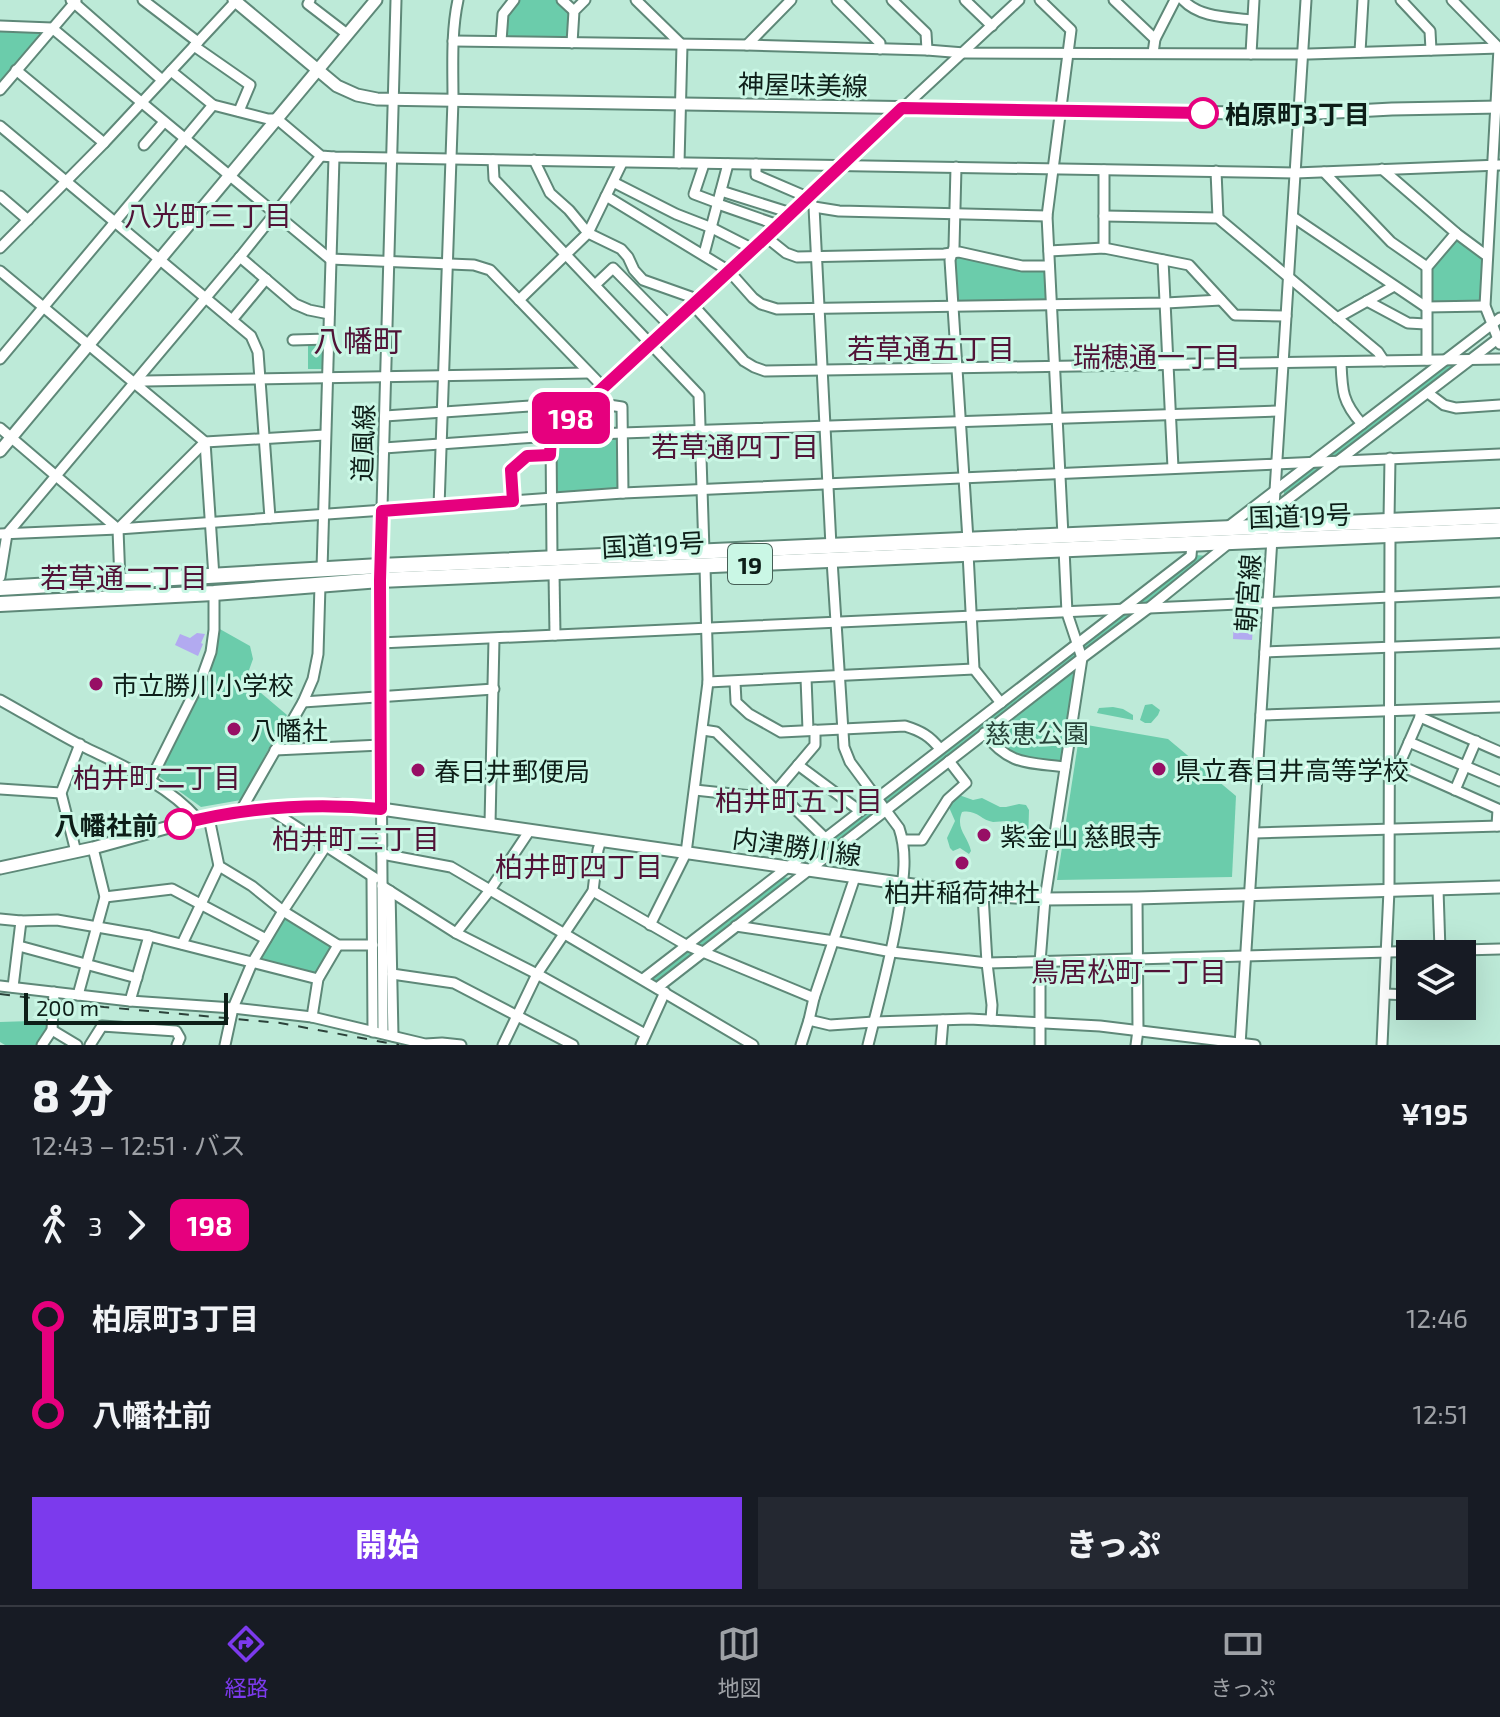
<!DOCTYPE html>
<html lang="ja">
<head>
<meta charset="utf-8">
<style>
  body { margin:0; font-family:"Exo 2","Noto Sans JP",sans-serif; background:#242831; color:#f1f3f6; height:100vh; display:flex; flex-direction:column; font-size:30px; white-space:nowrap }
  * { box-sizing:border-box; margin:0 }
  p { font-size:26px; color:#9ea1a6 }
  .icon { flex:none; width:44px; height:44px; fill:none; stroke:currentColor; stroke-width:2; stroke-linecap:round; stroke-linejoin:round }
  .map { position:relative; height:1045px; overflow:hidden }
  .details { display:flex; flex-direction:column; background:#171b24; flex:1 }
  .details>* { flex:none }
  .badge { padding:0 16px; border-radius:12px; font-size:28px; line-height:52px }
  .controls { position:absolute; left:1396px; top:940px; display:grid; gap:16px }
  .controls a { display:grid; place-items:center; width:80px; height:80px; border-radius:0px; background:#171b24; box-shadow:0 8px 32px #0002; font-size:40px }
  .scale { position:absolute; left:24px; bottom:20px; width:204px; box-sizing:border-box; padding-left:8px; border:4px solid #0d1e18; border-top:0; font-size:22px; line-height:28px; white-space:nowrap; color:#0d1e18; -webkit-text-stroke:6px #caf7e5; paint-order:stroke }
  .map>.badge { position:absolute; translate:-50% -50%; box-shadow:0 0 0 4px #fff }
  .legs { display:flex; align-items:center; gap:12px; height:88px; padding:0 32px; font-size:26px }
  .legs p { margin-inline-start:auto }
  .overview { display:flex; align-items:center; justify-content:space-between; height:136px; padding:0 32px }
  h1 { font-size:44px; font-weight:800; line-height:60px }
  .action { display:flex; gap:16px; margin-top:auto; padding:16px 32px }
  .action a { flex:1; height:92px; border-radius:0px; background:#7c3aed; color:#fff; font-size:32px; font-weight:800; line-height:92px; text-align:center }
  .action a+a { background:#242831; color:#f1f3f6 }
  ul { padding:0 32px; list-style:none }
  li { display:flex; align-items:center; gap:28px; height:96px; font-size:30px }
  li i { display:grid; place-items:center; width:12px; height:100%; margin:0 10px; background:currentColor }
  li i::after { content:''; width:20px; height:20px; margin:-10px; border:6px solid; border-radius:50%; background:#171b24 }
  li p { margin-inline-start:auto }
  li:first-child i { background:linear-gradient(#0000 50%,currentColor 0) }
  li:last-child i { background:linear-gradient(currentColor 50%,#0000 0) }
  .tabs { display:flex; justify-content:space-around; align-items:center; height:112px; border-top:2px solid #363941; background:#171b24; font-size:22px; color:#9ea1a6 }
  .tabs a { display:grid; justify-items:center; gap:4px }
  .tabs .selected { color:#7c3aed }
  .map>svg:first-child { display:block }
</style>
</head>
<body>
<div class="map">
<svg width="1500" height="1045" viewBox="0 0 1500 1045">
  <rect width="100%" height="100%" fill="#bdead8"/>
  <!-- green -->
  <g fill="#6bccab">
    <path d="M518 0H557L568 12 569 36 567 38 508 37 505 35 506 15Z"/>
    <path d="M0 29 42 31 43 34 0 84Z"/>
    <path d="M1457 237 1483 258 1481 303 1433 304 1429 302 1430 268Z"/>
    <path d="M959 254 1046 270 1047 299 1045 302 958 303 956 301 953 259Z"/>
    <rect x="308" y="342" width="14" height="27"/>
    <path d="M1445 362 1459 363 1338 456 1324 457Z"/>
    <path d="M616 436 618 439 620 487 618 489 557 492 555 490 553 441 557 437Z"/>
    <path d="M1311 466H1326L1284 498V488Z"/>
    <path d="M1196 555 1208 556 1147 603 1133 604Z"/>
    <path d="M359 576 24 596H0V593H45Z"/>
    <path d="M1135 613 1085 652 1082 643 1120 614Z"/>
    <path d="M218 628 250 646 253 659 244 684 255 693H261L287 715 241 800 201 807 157 775 206 679 216 654Z"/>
    <path d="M1075 649 1078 657 887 804 882 798Z"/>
    <path d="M1073 669 1076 671 1062 761 1059 763C1024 759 1016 761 990 735L991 732Z"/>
    <path d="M1152 704 1160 710 1158 715 1151 723H1145L1140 720 1145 705Z"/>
    <path d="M1113 707 1123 709 1133 715V720L1097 713 1099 708Z"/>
    <path d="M1081 724 1168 739 1236 796 1232 877 1057 880Z"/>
    <path d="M959 795 973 800 982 798 1000 807H1006L1019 804 1026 805 1029 810 1028 845 1024 849C1013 845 1012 834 1010 823L1007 821C1003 821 998 822 993 822 981 820 976 809 962 812 955 829 968 836 971 851L969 854 960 848 953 851 950 848 947 838 955 821 948 805 949 802Z"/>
    <path d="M875 803 880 809 815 859 805 857Z"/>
    <path d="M780 877 791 878 703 946 695 944Z"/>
    <path d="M287 916 332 944 333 948 317 973 314 974 261 961 260 958 283 917Z"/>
    <path d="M686 949 694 953 656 982 649 978Z"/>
    <path d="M31 1021H43L48 1026 38 1045H5L0 1042V1022Z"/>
  </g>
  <!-- water -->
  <g fill="#b2aaf0">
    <path d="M1234 614 1254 615 1252 640 1233 639Z"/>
    <path d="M197 633 205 634 201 643 203 644 198 656 175 645 180 634 190 638Z"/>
  </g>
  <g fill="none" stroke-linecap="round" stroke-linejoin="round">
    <defs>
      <g id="minor">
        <path d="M71 0 162 80"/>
        <path d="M143 0 198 42"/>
        <path d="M310 0 308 4 347 34"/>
        <path d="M562 0 574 11"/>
        <path d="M636 0 682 45 679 163"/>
        <path d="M837 0 880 43V49"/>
        <path d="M892 0 926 33 927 50"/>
        <path d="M965 0 992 26"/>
        <path d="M1040 0 1071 30 1047 216 1063 536"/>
        <path d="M1114 0 1155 39"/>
        <path d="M1183 0C1200 18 1228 17 1252 20"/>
        <path d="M1401 0 1430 31 1431 50"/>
        <path d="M1452 0 1499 48 1485 306 1500 344"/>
        <path d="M0 26 52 28 330 259 474 265 490 270 604 388"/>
        <path d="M453 41 747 45 927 50 964 53 1309 54 1500 48"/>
        <path d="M501 41 503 14 514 0"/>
        <path d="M572 43 574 11 585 0"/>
        <path d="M747 45 791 0"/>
        <path d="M194 46 250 85 239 111"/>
        <path d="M1360 52 1363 0"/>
        <path d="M1153 53 1155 39 1175 0"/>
        <path d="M1251 54 1254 0"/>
        <path d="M16 70 104 143"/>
        <path d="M171 71 213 105"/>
        <path d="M0 90 76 1"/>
        <path d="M0 126 251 336 258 352 270 518"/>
        <path d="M144 145 164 122"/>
        <path d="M493 160 494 179 699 395 704 551"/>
        <path d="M534 160 550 193 569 210 588 233 621 249 628 257 634 270 643 280 691 297 696 302"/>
        <path d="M704 164 694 194 718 203"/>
        <path d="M756 164V175L807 197 814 207 831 546"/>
        <path d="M956 167 954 247 950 260 968 540"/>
        <path d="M1382 169 1456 233 1487 256"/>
        <path d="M1104 170V248"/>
        <path d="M1216 171 1218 218"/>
        <path d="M1324 172 1391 242 1427 267"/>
        <path d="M613 182 676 214 712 228 753 249"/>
        <path d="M721 191 791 213"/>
        <path d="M0 196 28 220"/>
        <path d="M606 196 729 271 753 298 761 304 777 309 1166 303 1221 300"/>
        <path d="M718 204 778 225"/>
        <path d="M814 207 839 211 1047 216"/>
        <path d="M1104 216 1218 218 1378 352 1384 361"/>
        <path d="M1293 217 1426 307 1485 306"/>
        <path d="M766 237 786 253 797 257 944 254 959 252 1022 266H1049"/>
        <path d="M0 248 104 143 237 0"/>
        <path d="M1049 251 1104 248 1189 265 1235 315 1286 316"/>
        <path d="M704 254 728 164"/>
        <path d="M240 257 295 304 309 310 329 314"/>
        <path d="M1163 260 1173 468"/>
        <path d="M0 271 205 442 325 435"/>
        <path d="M595 285 613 268 670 326"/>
        <path d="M519 300 588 233 622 163"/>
        <path d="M1367 301 1408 323 1426 324"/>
        <path d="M693 305 744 361 754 367 765 371 1500 359"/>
        <path d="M1337 318 1394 286"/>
        <path d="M232 320 266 279"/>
        <path d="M293 340 328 339"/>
        <path d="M0 359 213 105 268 119H277L321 156 334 157 1295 173 1500 165"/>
        <path d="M1427 360V267L1456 233"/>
        <path d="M1341 362C1342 390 1342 402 1362 424"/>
        <path d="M135 383 145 381 588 373"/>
        <path d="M1428 393 1444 405 1456 408 1500 405"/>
        <path d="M385 416 589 402 622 407 623 493"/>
        <path d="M0 428 118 529 623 493 1500 454"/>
        <path d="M205 442 214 577"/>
        <path d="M384 448 551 436 622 433 1279 411"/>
        <path d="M513 501 511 470 527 456 550 455"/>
        <path d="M439 507 453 100C453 67 451 32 458 0"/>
        <path d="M1274 510 1500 337"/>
        <path d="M1389 520 1390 458"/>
        <path d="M1229 526 1500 318"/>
        <path d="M118 529 120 582"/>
        <path d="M0 534 118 529 205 442"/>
        <path d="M968 553 974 669 1001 703"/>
        <path d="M552 558 551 436 1019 0"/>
        <path d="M832 560 844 747 850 762 899 828C908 854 903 882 899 909 892 955 879 1000 868 1045"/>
        <path d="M322 569 334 157"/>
        <path d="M554 573 555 635"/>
        <path d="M0 577 7 534 240 257 321 156"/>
        <path d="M380 643 1500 592"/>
        <path d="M1265 652 1500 643"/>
        <path d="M806 678 808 730"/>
        <path d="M708 682 974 669"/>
        <path d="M735 682 736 702 749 714 781 732 905 726C921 731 930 736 940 749"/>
        <path d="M0 700C27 715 55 732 82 746 125 767 165 783 198 819"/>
        <path d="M303 702 494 689"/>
        <path d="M1261 715 1500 707"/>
        <path d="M1420 717 1500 752"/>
        <path d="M703 730 716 732 825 838"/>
        <path d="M984 733C1010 766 1027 762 1065 767"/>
        <path d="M1409 742 1500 781"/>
        <path d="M275 750 381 745"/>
        <path d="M798 765 860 811"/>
        <path d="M1399 765 1420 717V713"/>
        <path d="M1258 769 1399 765 1498 809 1497 826"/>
        <path d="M151 779 202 677 211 652 214 630V593"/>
        <path d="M0 789 61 793"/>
        <path d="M695 790 770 798 815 745V730"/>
        <path d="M1455 790 1476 741"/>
        <path d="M269 809 375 878"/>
        <path d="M240 812 303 702 313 679 318 654 320 585"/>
        <path d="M209 818 219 866 252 886 283 911 338 945H373"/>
        <path d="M490 824 494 639"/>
        <path d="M1254 833 1500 826"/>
        <path d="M903 840H922L948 799 966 783 949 761"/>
        <path d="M76 852 61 793 80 744"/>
        <path d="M382 854 451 867 753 1045"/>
        <path d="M372 877 373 1032"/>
        <path d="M382 886 456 933 537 974 645 1034"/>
        <path d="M1438 889 1440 951"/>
        <path d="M390 891 393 1036"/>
        <path d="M593 891 686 945 814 998"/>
        <path d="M983 895 987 963 992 1005 991 1020"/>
        <path d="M105 897 172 889 266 939"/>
        <path d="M0 919 21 921 57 920 149 936 318 979"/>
        <path d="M650 925 686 853 708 682 705 566"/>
        <path d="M736 926 834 941 892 952 987 963 1500 949"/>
        <path d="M456 933 490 890 530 830"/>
        <path d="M182 944 219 866"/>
        <path d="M19 946 137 978"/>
        <path d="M392 974 454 983 573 1045"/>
        <path d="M643 979 1191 556 1192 544"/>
        <path d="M0 986 130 1001 233 1008 312 1017 425 1044 442 1043 461 1045"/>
        <path d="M13 987 21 921"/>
        <path d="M657 988 1082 658 1150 607 1228 544"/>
        <path d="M1385 994 1410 995"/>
        <path d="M78 995 105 897 93 848"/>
        <path d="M130 1001 149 936"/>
        <path d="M312 1017 318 979 338 945"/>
        <path d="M809 1020 830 1025 874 1022 969 1019 1100 1026 1255 1045"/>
        <path d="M52 1030 77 1045"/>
        <path d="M383 1031 380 580 396 0"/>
        <path d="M42 1045 52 1030 54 992"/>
        <path d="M90 1045 102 1026 176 1031 180 1038 177 1045"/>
        <path d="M225 1045 233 1008 252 963 283 911 326 846"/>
        <path d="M503 1045 537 974 593 891 598 850 601 840"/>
        <path d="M641 1045 665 992"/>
        <path d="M801 1045 809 1020 814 998 855 877"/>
        <path d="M941 1045 943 1020"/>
        <path d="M1040 1045V962L1045 899 1082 658 1067 613 1064 549"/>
        <path d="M1136 1045 1138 1030 1137 898"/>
        <path d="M1240 1045 1306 0"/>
        <path d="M1382 1045 1389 890 1390 535"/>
      </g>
      <g id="major">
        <path d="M234 0 337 86 357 95 377 99 1299 114 1392 109 1500 107"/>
        <path d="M0 451 376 0"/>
        <path d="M0 868 93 848 198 819 240 812 301 806 336 805 381 809 983 895 1045 899 1137 898 1500 887"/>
      </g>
      <g id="highway">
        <path d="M0 588 380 566 1500 516"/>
        <path d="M0 604 214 593 380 580 1500 530"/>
      </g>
    </defs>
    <!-- minor casing -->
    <use href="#minor" stroke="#5e8878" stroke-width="13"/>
    <!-- major casing -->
    <use href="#major" stroke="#5e8878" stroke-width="15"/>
    <!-- highway casing -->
    <use href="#highway" stroke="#5e8878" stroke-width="18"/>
    <!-- minor -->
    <use href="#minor" stroke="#fff" stroke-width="9"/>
    <!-- major -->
    <use href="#major" stroke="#fff" stroke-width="11"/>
    <!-- highway -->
    <use href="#highway" stroke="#fff" stroke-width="14"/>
    <!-- rail -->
    <path stroke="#2c423a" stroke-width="2" stroke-dasharray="10 10" stroke-linecap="butt" d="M0 994 104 1007 280 1023 399 1045"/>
  </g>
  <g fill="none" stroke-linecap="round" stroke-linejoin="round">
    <defs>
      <path id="line-1" d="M180 824C246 807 314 803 381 809L380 580 382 511 513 501 511 470 527 456 550 455 551 436 766 237 902 108 1203 113"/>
    </defs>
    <!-- line-1 casing -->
    <use href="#line-1" stroke="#fff" stroke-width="18"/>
    <!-- line-1 -->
    <use href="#line-1" stroke="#e6007e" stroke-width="12"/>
  </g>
  <!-- markers -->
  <g fill="#fff" stroke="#e6007e" stroke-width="4">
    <circle cx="1203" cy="113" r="14"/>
    <circle cx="180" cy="824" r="14"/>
  </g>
  <g fill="#970f65" stroke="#caf7e5" stroke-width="3">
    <circle cx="96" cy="684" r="8"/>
    <circle cx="234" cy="729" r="8"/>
    <circle cx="1159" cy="769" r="8"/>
    <circle cx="418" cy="770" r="8"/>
    <circle cx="984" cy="835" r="8"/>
    <circle cx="962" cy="863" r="8"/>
  </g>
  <g text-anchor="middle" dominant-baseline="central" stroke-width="6" stroke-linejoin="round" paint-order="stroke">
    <!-- shield labels -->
    <rect fill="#caf7e5" stroke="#465f56" stroke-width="2" x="728" y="544" width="44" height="40" rx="6"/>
    <g font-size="24" font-weight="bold" fill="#0d1e18">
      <text x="750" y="564">19</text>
    </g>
    <!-- street labels -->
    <g font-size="26" fill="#0d1e18" stroke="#caf7e5">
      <text transform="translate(803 84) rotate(1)">神屋味美線</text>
      <text transform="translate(362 443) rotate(-88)">道風線</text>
      <text transform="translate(1300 515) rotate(-2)">国道19号</text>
      <text transform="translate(653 544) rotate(-3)">国道19号</text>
      <text transform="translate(1247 593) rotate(-86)">朝宮線</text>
      <text transform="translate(797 846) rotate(8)">内津勝川線</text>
    </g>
    <!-- stop labels -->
    <g font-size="26" font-weight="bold" fill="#0d1e18" stroke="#caf7e5" text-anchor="start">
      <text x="1225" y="113">柏原町3丁目</text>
      <text x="158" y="824" text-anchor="end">八幡社前</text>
    </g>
    <!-- poi labels -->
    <g font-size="26" fill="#0d1e18" stroke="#caf7e5" text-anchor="start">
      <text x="112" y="684">市立勝川小学校</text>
      <text x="250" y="729">八幡社</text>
      <text x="1175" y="769">県立春日井高等学校</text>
      <text x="434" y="770">春日井郵便局</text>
      <text x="1000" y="835">紫金山 慈眼寺</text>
      <text x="962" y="891" text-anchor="middle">柏井稲荷神社</text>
    </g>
    <!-- park labels -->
    <g font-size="26" fill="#274339" stroke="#caf7e5">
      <text x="1037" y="732">慈恵公園</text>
    </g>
    <!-- neighbourhood labels -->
    <g font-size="28" fill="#511337" stroke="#caf7e5">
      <text x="208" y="215">八光町三丁目</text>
      <text x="931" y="348">若草通五丁目</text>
      <text x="1157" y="356">瑞穂通一丁目</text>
      <text x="735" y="446">若草通四丁目</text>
      <text x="124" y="577">若草通二丁目</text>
      <text x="157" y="777">柏井町二丁目</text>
      <text x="799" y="800">柏井町五丁目</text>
      <text x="356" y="838">柏井町三丁目</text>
      <text x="579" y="866">柏井町四丁目</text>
      <text x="1129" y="971">鳥居松町一丁目</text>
    </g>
    <!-- quarter labels -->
    <g font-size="30" fill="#511337" stroke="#caf7e5">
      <text x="358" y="340">八幡町</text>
    </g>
  </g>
</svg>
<div class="controls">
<a><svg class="icon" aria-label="layers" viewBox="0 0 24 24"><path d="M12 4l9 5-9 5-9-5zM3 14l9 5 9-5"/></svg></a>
</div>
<div class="scale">200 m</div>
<b class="badge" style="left:571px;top:418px;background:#e6007e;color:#fff">198</b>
</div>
<section class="details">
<div class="overview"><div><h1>8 分</h1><p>12:43 – 12:51 · バス</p></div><b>¥195</b></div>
<div class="legs"><svg class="icon" aria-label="walk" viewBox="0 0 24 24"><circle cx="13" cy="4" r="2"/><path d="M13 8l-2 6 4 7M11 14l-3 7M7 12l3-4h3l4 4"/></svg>3<svg class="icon" aria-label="forward" viewBox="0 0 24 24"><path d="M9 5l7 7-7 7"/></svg><b class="badge" style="background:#e6007e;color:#fff">198</b></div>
<ul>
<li><i style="color:#e6007e"></i><b>柏原町3丁目</b><p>12:46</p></li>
<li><i style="color:#e6007e"></i><b>八幡社前</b><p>12:51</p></li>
</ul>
<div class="action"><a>開始</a><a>きっぷ</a></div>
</section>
<nav class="tabs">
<a class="selected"><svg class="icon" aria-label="directions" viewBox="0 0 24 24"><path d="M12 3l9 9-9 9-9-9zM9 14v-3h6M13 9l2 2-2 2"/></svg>経路</a>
<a><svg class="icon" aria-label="map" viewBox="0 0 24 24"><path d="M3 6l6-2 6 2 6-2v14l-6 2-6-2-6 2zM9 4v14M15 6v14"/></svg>地図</a>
<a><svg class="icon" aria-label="tickets" viewBox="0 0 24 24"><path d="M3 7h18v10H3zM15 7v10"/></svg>きっぷ</a>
</nav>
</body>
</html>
